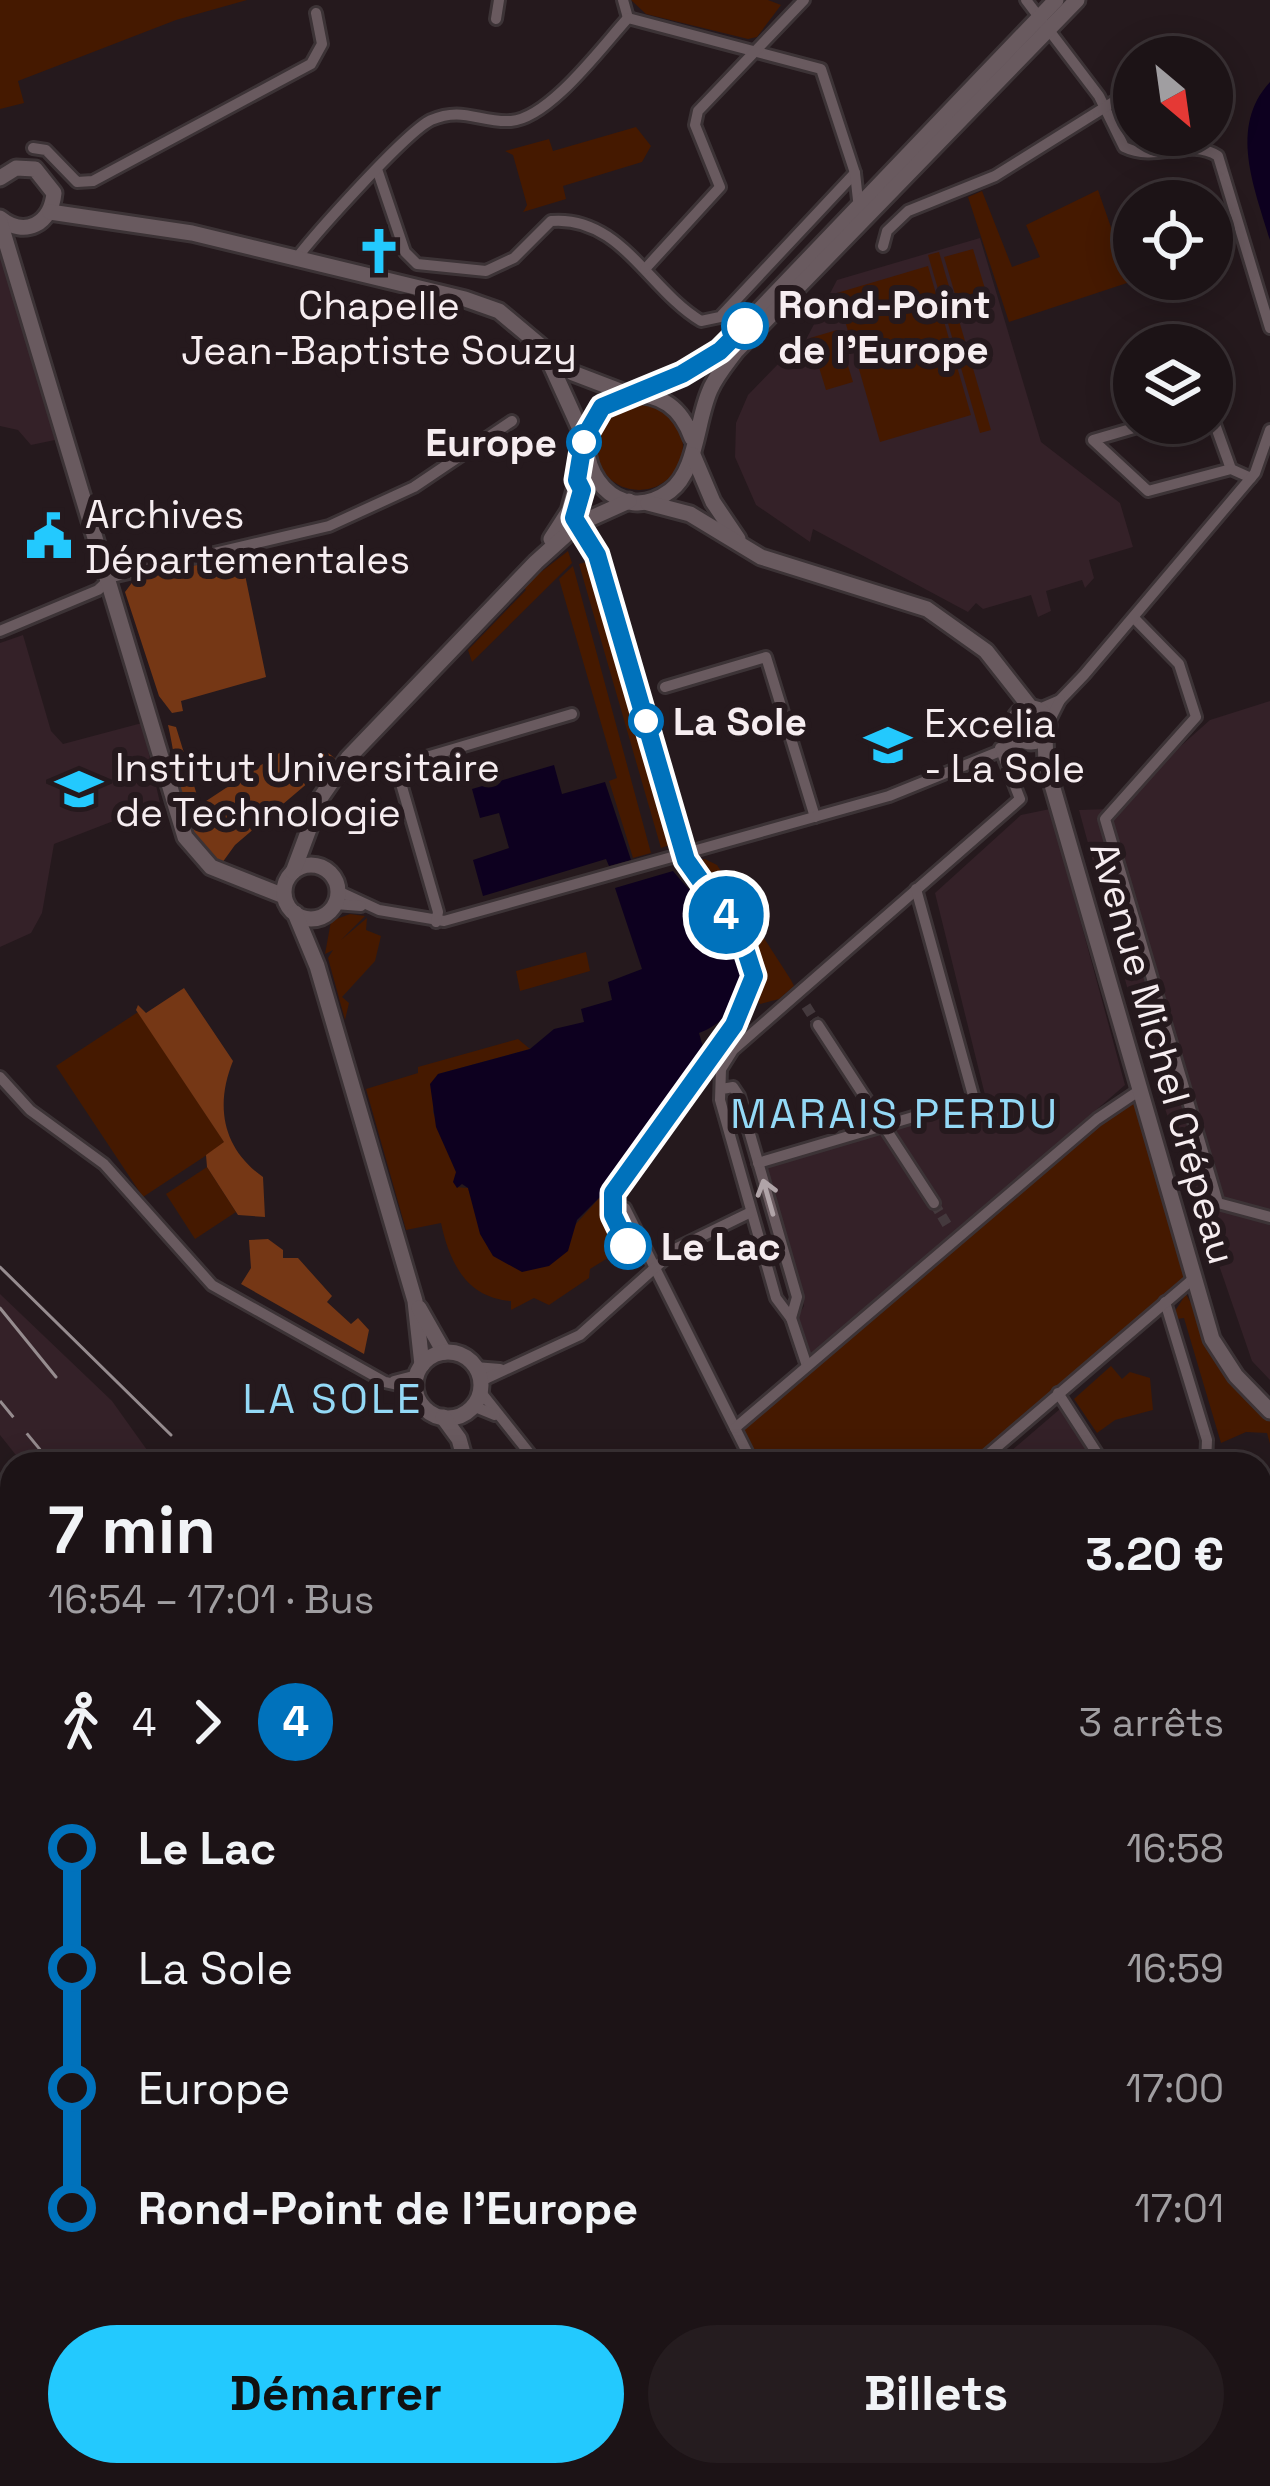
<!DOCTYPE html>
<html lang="fr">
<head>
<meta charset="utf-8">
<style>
  body { margin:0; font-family:"Space Grotesk",sans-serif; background:#251c1f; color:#f1f3f6; height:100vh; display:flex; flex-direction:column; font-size:45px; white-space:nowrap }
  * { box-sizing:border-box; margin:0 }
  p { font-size:39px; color:#a09ea1 }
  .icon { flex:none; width:66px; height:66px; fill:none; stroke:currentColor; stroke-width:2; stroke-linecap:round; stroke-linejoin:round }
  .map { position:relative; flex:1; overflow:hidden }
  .drawer { position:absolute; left:0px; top:1452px; width:1272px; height:1035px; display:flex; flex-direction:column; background:#1c1316; border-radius:36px 36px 0 0; box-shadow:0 6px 30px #0003,0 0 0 3px #3a3235 }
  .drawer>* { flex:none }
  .badge { padding:0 24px; border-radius:39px; font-size:42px; line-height:78px }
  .needle { width:78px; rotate:151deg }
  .fabs { position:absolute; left:1113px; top:36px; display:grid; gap:24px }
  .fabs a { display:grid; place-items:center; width:120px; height:120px; border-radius:50%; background:#1c1316; box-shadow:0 6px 30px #0003,0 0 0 3px #3a3235; font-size:60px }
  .map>.badge { position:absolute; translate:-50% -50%; box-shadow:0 0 0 6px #fff }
  .legs { display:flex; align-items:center; gap:18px; height:132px; padding:0 48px; font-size:39px }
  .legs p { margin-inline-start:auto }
  .head { display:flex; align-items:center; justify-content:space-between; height:204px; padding:0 48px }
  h1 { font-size:66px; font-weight:800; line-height:90px }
  .primary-button { display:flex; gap:24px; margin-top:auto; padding:24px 48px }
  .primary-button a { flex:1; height:138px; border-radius:72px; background:#23c9fe; color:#111; font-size:48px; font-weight:800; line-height:138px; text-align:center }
  .primary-button a+a { background:#251c1f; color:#f1f3f6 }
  ul { padding:0 48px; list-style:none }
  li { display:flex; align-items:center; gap:42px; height:120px; font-size:45px }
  li i { display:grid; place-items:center; width:18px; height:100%; margin:0 15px; background:currentColor }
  li i::after { content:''; width:30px; height:30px; margin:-15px; border:9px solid; border-radius:50%; background:#1c1316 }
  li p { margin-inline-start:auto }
  li:first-child i { background:linear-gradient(#0000 50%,currentColor 0) }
  li:last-child i { background:linear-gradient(currentColor 50%,#0000 0) }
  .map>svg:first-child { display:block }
</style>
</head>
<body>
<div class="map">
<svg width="1270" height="2486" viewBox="0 0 1270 2486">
  <rect width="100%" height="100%" fill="#25191d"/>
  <!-- built -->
  <g fill="#342128">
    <path d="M980 238 1041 442 1120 503 1133 547 1089 560 1094 578 1085 588 1082 580 1046 591 1051 611 1038 617 1031 595 983 609 976 603 968 612 813 529 810 542 756 505 735 457 736 423 748 395 780 362 784 365 799 353 837 280Z"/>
    <path d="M0 256 6 269 55 440 31 445 18 430 0 426Z"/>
    <path d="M23 635 51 731 63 744 142 723 160 803 54 844 42 913 31 933 0 947V643Z"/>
    <path d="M1270 701V1380L1252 1361 1142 1042 1079 810 1110 809 1210 720Z"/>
    <path d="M1050 809 1125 1085 810 1358 797 1318 804 1306 764 1165 987 1103 935 893 1021 815Z"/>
    <path d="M0 1294 112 1401 157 1464H23L0 1435Z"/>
    <path d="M1060 1409 1096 1464H1010L1003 1458Z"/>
    <path d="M208 2475H360L356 2486H204Z"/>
  </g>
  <!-- green -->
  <g fill="#451900">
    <path d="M0 0H247L176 20 18 81 24 103 0 109Z"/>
    <path d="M631 0H768L781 5 757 37 748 39 646 14Z"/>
    <path d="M636 127 651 146 642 162 563 186 566 199 523 212 527 205 513 155 505 151 549 139 553 151Z"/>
    <path d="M1098 190 1130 282 1009 322 968 197 982 191 1012 267 1040 257 1026 225Z"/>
    <path d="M973 249 989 302 960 311 944 257Z"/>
    <path d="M939 252 991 430 980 433 928 255Z"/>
    <path d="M928 266 971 415 880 442 837 293Z"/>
    <path d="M837 330 853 382 826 390 810 338Z"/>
    <circle cx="639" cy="446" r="44"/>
    <path d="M568 551 572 563 472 662 468 650 526 590 523 586Z"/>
    <path d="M593 560 675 843 661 848 579 564Z"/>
    <path d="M573 566 651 853 633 858 609 781 617 778 559 579Z"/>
    <path d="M705 859 717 865 791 980 794 986 779 999 760 1004 756 999C770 928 720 915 693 861Z"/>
    <path d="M350 914 365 916 341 940 367 918 366 930 381 936 375 961 342 997 349 1003 345 1020 328 958 333 950 325 954 331 921Z"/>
    <path d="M586 952 590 971 520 991 516 971Z"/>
    <path d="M138 1012 225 1143 143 1197 56 1066Z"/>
    <path d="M518 1039 530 1049 438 1074 433 1112 456 1172V1187L468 1188 489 1250 575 1225 602 1195 616 1253 590 1269 589 1278 549 1305 534 1298 511 1310V1301C468 1298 450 1265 441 1223L406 1230 366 1089 418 1073V1067Z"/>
    <path d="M1140 1090 1193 1279 977 1464H753L735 1428Z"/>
    <path d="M207 1167 236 1212 195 1239 166 1194Z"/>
    <path d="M1186 1294 1237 1386 1270 1420V1444L1267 1433 1246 1432 1221 1443 1184 1318 1177 1319 1175 1311Z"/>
    <path d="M1111 1366 1122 1379 1130 1372 1150 1378 1153 1410 1115 1420 1097 1433 1074 1399Z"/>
    <path d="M1270 1576V1821L1260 1810V1588Z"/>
  </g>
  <!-- forest -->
  <g fill="#753715">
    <path d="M230 556 232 566 243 565 266 677 181 701 183 711 172 713 159 696 125 592 134 580Z"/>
    <path d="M168 725 176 727 200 805 287 748 296 767 327 752 336 759 235 845 222 863C181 844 178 766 168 725Z"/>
    <path d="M184 988 233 1061C215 1105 222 1148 263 1177L265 1217 238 1215 207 1167 206 1155 224 1142 136 1010 138 1005 146 1013Z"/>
    <path d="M268 1239 283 1250V1258H298L332 1296 327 1302 351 1324 358 1318 369 1330 364 1354 241 1284 251 1268 249 1240Z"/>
  </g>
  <!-- water -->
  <g fill="#0d001f">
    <path d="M1270 82V240C1255 189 1228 127 1270 82Z"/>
    <path d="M554 765 562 794 605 782 631 860 609 866 606 859 483 896 473 860 509 848 499 813 480 818 472 789Z"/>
    <path d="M673 871C702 907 760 950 733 1002 724 1019 717 1026 699 1033L703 1047 602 1195 577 1220 568 1251 549 1266 522 1272 493 1256 480 1234 468 1188 462 1184 457 1188 453 1182 456 1172 436 1127 430 1084 438 1074 530 1049 554 1029 584 1022 581 1009 612 1000 608 982 642 969 615 888Z"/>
    <path d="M871 2475H1007L1013 2486H877Z"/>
  </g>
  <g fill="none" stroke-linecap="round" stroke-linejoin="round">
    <!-- street-tunnel -->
    <g stroke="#44393d" stroke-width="10" stroke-dasharray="10 5" stroke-linecap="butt">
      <path d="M806 1006 818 1025"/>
      <path d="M934 1203 949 1228"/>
    </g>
    <defs>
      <g id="street">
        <path d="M623 0 628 18"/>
        <path d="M1026 0 1099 96 1124 147C1157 163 1188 137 1218 156L1270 328"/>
        <path d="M496 19 499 0"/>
        <path d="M33 148 46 150 77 182 93 181 311 64 322 44 316 13"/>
        <path d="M378 172 405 252 417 264 486 271 514 258 551 221C620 215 649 290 701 321L720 317 855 173"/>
        <path d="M883 246 887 231 908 211 995 176 1134 89"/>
        <path d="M296 259C316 233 406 132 431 120 463 106 480 123 511 121 550 118 603 45 628 18L821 69 855 173 859 209"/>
        <path d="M645 269 720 187 695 125 698 111 804 0"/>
        <path d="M1212 416 1231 469"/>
        <path d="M1151 423 1093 440 1148 491 1231 469 1251 478"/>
        <path d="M1134 618 1179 664 1196 717 1105 819 1218 1203 1270 1217"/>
        <path d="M0 631 98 590 112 577 329 526 414 487 512 421"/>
        <path d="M665 687 766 657 815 817"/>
        <path d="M1039 709 1060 700 1084 675 1255 473 1270 430"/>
        <path d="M1049 722 1060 700"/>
        <path d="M1003 746 1014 727"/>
        <path d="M338 891 379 910 444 921 889 796 1025 741"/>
        <path d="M335 904 361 906"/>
        <path d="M436 922 438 912 396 766 572 714"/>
        <path d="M818 1025 934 1203"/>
        <path d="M0 1077 30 1110 104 1164 212 1285 385 1382 416 1389"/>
        <path d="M722 1089 733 1087 739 1096 797 1297 791 1318 776 1298 720 1100 721 1069 733 1050 1020 799 1000 748"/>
        <path d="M758 1163 974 1099 916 889"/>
        <path d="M625 1208 753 1464"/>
        <path d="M1165 1302 1207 1440 1206 1464"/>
        <path d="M791 1318 807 1366"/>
        <path d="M475 1367 500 1369"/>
        <path d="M394 1381 417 1375"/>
        <path d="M481 1381 580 1335 677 1248 751 1212"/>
        <path d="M480 1391 538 1464"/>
        <path d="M1058 1393 1104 1464"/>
        <path d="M473 1406 495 1415"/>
        <path d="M735 1428 1097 1119 1140 1090"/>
        <path d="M977 1464 1193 1279"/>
        <path d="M1260 1565 1270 1553"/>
        <path d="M0 1574V1613"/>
        <path d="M0 1665 12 1663"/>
        <path d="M0 1771H12"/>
        <path d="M1260 1889 1270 1881"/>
        <path d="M0 1936 12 1929"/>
        <path d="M1260 2002 1270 2013"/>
        <path d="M0 2051 12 2049"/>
        <path d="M1260 2099 1270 2091"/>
        <path d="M1260 2146 1270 2157"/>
        <path d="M0 2323 12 2326"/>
        <path d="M1260 2346 1270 2365"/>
        <path d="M0 2366 12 2370"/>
        <path d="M0 2426 12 2454"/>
        <path d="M35 2475H49"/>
        <path d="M430 2475 469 2486"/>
        <path d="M1034 2475 1040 2486"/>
        <path d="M114 2486 128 2475"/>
      </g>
      <g id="secondary">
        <path d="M0 178 16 168 35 169 54 193C51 224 25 238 0 218"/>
        <path d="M50 212 192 233 465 299 499 311 573 373 628 394"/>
        <path d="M0 222 185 837 211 867 284 896"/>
        <path d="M545 352 584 438"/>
        <path d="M643 393 720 351 1056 0"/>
        <path d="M692 438C681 407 661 393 628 394L592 419C570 468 619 529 670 491 697 471 696 421 710 390 716 376 727 363 736 351L1077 0"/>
        <path d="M693 455 713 502 738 539"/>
        <path d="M648 503 690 514 761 557 927 609 986 651 1030 707"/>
        <path d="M551 539 569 511 584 457"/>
        <circle cx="1031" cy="725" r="17"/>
        <path d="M1045 736 1046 764 1212 1339 1236 1376 1270 1411"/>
        <circle cx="311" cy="892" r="27"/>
        <path d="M293 872 321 797 348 758 536 562 578 524 629 501"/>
        <path d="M295 913 317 966 415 1301 422 1365"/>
        <path d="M419 1308 444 1352"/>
        <circle cx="448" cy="1385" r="33"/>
        <path d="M443 1417 459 1439 466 1464"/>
        <path d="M0 2342 12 2346"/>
        <path d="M1260 2383 1270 2374"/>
        <path d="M651 2475 657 2486"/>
        <path d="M1141 2486 1154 2475"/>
      </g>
    </defs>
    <!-- street casing -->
    <use href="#street" stroke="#3c3336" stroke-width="16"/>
    <!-- secondary casing -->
    <use href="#secondary" stroke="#3c3336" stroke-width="21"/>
    <!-- street -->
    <use href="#street" stroke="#695a5f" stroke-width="10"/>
    <!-- secondary -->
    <use href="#secondary" stroke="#695a5f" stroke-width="15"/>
    <!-- tram -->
    <g stroke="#968c8f" stroke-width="3">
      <path d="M0 1267 171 1435"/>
      <path d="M0 1308 56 1377"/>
    </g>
    <!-- rail -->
    <g stroke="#968c8f" stroke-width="3" stroke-dasharray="21 21" stroke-linecap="butt">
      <path d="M0 1401 52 1464"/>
      <path d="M295 2486 299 2475"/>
      <path d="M320 2486 324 2475"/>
      <path d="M344 2486 347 2475"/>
    </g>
  </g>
  <!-- one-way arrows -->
  <defs><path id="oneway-shaft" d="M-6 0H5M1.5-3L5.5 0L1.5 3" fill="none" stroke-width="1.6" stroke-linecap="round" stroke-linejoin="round" transform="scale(3)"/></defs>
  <use stroke="#b0a4a8" href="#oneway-shaft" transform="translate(768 1197) rotate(-106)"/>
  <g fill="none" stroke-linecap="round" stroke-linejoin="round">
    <defs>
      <path id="line-1" d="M628 1246 613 1215V1193L734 1025 754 976 742 939 686 860 597 555 574 518 582 490 577 480 584 438 602 407 682 374 720 351 745 326"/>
    </defs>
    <!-- line-1 casing -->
    <use href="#line-1" stroke="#fff" stroke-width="27"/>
    <!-- line-1 -->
    <use href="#line-1" stroke="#0072bc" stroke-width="18"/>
  </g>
  <!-- icons -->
  <defs>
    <symbol id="church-bare" viewBox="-9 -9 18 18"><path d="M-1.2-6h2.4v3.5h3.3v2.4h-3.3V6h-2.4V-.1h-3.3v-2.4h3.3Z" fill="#23c9fe" stroke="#25191d" stroke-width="2.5" paint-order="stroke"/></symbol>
    <symbol id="civic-bare" viewBox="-9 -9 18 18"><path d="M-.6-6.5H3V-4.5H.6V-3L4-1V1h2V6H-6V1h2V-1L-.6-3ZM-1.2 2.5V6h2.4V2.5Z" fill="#23c9fe" stroke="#25191d" stroke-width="2.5" paint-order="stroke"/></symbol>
    <symbol id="university-bare" viewBox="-9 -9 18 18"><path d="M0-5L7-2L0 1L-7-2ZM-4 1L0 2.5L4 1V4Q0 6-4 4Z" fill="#23c9fe" stroke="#25191d" stroke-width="2.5" paint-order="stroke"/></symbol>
  </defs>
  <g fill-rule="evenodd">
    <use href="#church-bare" x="346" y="218" width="66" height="66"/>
    <use href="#civic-bare" x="16" y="503" width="66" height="66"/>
    <use href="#university-bare" x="855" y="712" width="66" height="66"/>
    <use href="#university-bare" x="46" y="756" width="66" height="66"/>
  </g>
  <!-- markers -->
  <g fill="#fff" stroke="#0072bc" stroke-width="6">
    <circle cx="745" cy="326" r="21"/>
    <circle cx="584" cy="442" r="15"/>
    <circle cx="646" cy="721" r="15"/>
    <circle cx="628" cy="1246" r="21"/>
  </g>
  <g text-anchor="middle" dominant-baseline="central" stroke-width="12" stroke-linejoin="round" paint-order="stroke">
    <!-- stop labels -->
    <g font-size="39" font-weight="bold" fill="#f6edf0" stroke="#25191d" text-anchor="start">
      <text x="778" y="304">Rond-Point<tspan x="778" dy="45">de l'Europe</tspan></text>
      <text x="557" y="442" text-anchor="end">Europe</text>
      <text x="673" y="721">La Sole</text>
      <text x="661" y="1246">Le Lac</text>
    </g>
    <!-- poi labels -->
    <g font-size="39" fill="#f6edf0" stroke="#25191d" text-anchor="start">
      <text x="379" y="305" text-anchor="middle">Chapelle<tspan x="379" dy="45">Jean-Baptiste Souzy</tspan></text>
      <text x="85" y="514">Archives<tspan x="85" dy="45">Départementales</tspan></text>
      <text x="924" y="723">Excelia<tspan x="924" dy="45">- La Sole</tspan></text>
      <text x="115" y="767">Institut Universitaire<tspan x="115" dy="45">de Technologie</tspan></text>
    </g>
    <!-- street labels -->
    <g font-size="39" fill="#f6edf0" stroke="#25191d">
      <text transform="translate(1163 1053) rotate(74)">Avenue Michel Crépeau</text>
    </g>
    <!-- neighbourhood labels -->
    <g font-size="42" letter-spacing="3" fill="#94d9f6" stroke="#25191d">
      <text x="895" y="1113">MARAIS PERDU</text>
      <text x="333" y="1398">LA SOLE</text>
    </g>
  </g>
</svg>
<div class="fabs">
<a><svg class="needle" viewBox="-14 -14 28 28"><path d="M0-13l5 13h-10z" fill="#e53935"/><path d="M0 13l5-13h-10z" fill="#a09ea1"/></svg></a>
<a><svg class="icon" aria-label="locate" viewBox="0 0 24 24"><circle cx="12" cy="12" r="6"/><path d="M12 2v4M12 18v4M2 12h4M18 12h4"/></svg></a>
<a><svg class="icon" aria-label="layers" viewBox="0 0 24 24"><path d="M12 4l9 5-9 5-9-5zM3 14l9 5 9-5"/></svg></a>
</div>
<b class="badge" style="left:726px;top:915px;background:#0072bc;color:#fff">4</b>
<section class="drawer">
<div class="head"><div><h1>7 min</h1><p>16:54 – 17:01 · Bus</p></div><b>3.20 €</b></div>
<div class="legs"><svg class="icon" aria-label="walk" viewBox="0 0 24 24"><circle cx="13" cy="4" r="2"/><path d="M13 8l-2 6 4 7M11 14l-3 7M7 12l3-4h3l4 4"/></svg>4<svg class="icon" aria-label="forward" viewBox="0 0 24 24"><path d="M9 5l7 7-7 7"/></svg><b class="badge" style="background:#0072bc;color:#fff">4</b><p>3 arrêts</p></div>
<ul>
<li><i style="color:#0072bc"></i><b>Le Lac</b><p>16:58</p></li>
<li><i style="color:#0072bc"></i><span>La Sole</span><p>16:59</p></li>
<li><i style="color:#0072bc"></i><span>Europe</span><p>17:00</p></li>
<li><i style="color:#0072bc"></i><b>Rond-Point de l'Europe</b><p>17:01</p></li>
</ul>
<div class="primary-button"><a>Démarrer</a><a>Billets</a></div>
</section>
</div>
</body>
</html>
